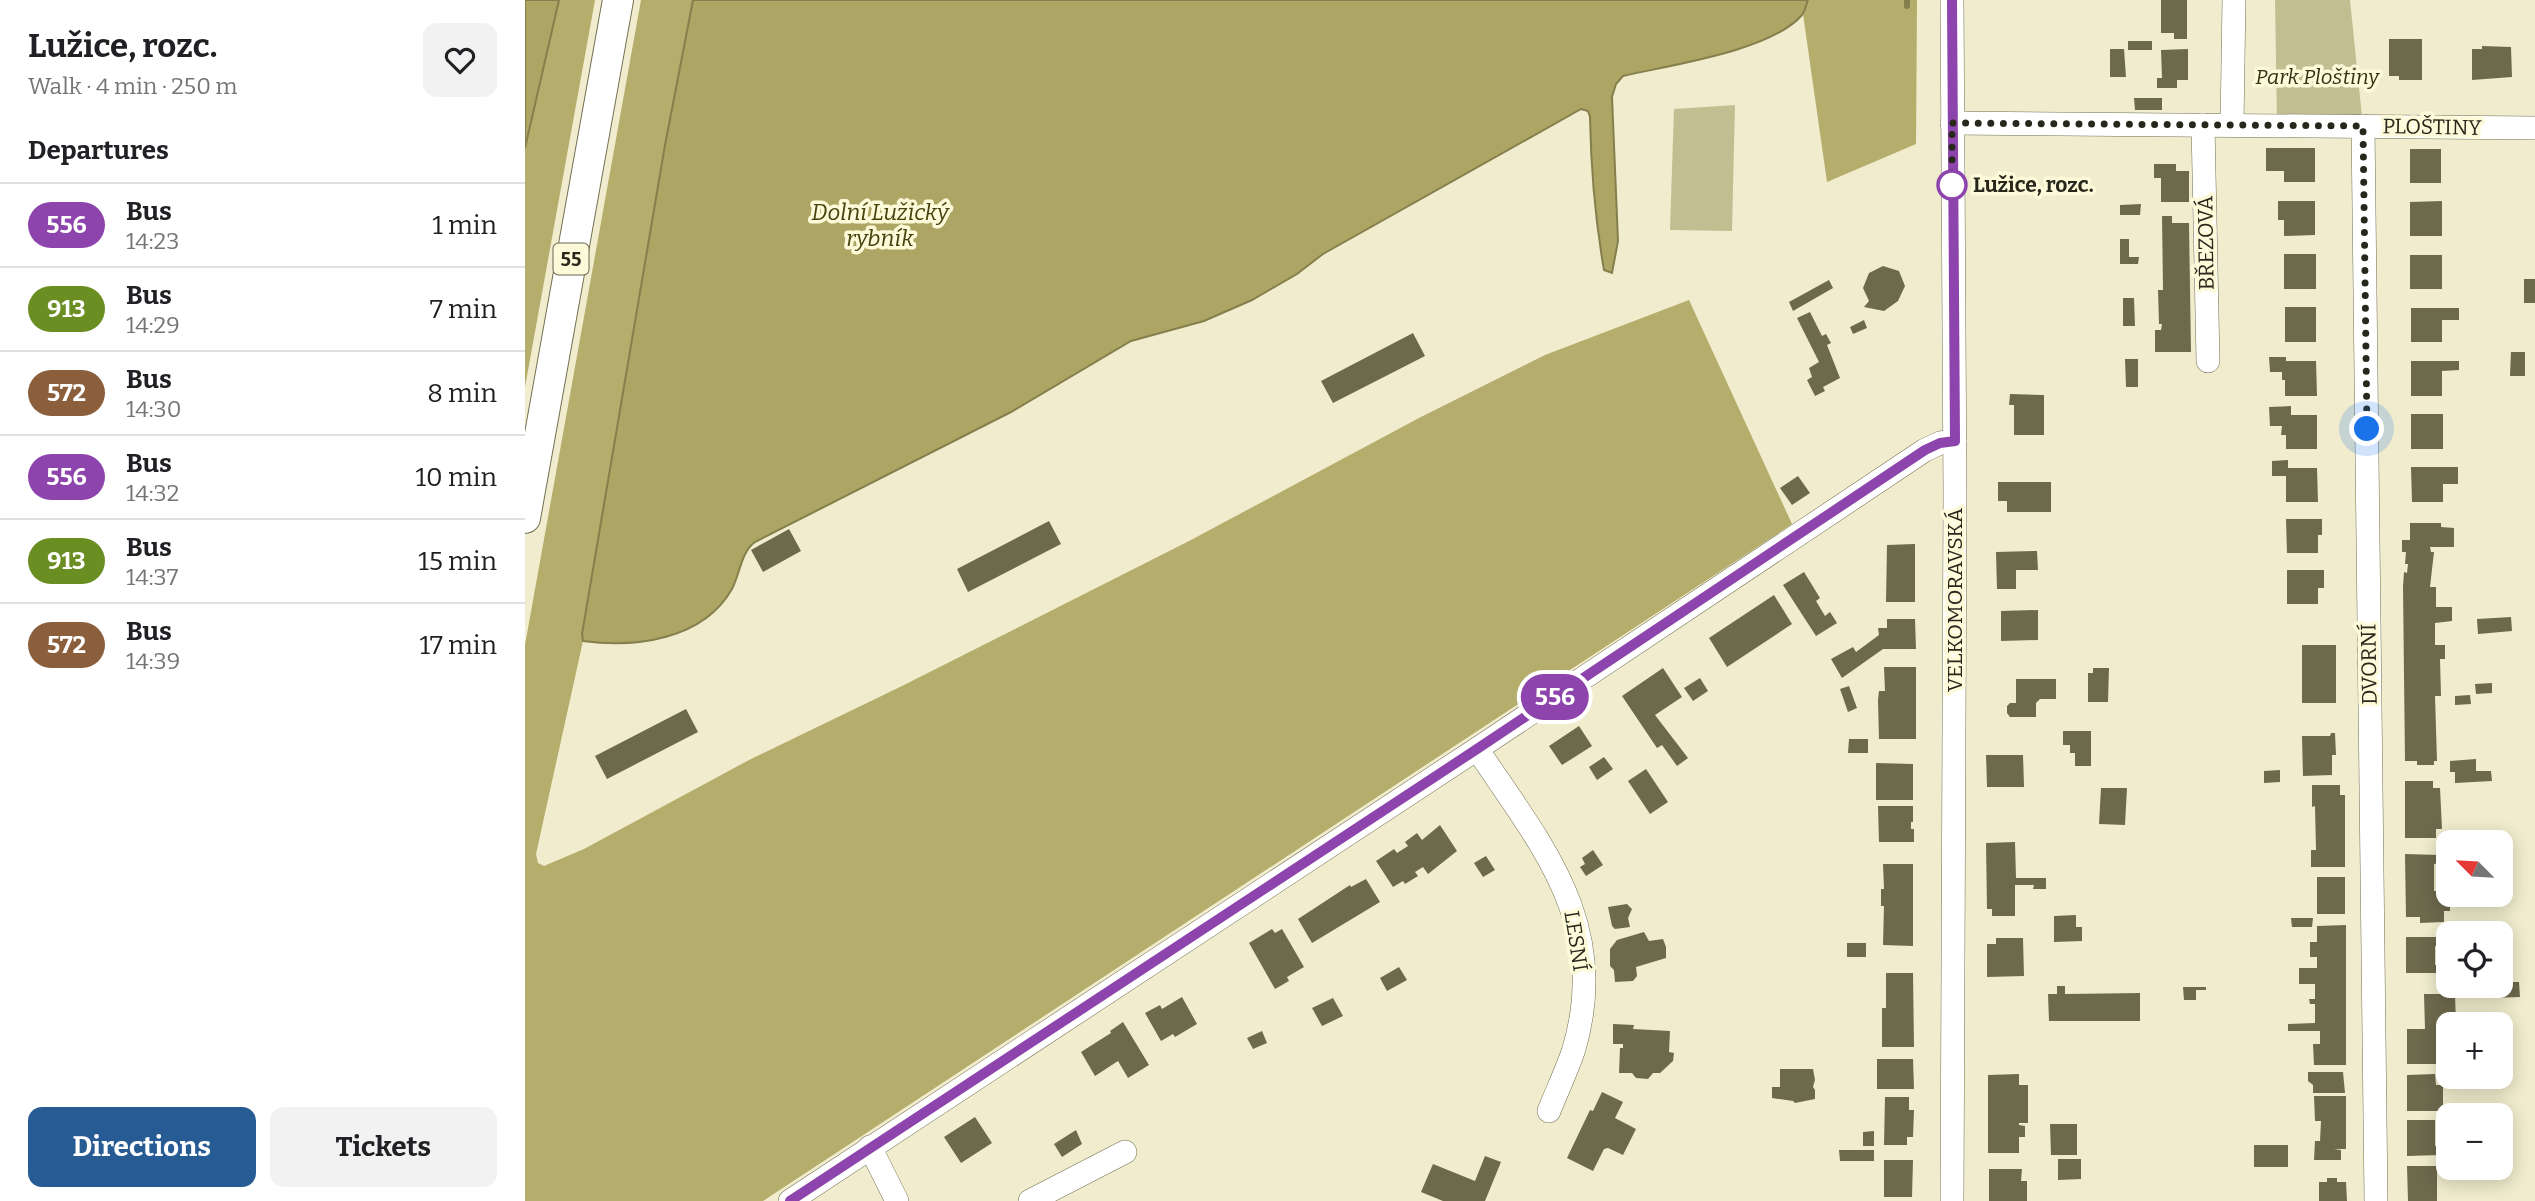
<!DOCTYPE html>
<html lang="en">
<head>
<meta charset="utf-8">
<style>
  body { margin:0; font-family:Bitter,serif; background:#f2f2f2; color:#202124; height:100vh; display:flex; flex-direction:column; font-size:26px; white-space:nowrap }
  * { box-sizing:border-box; margin:0 }
  p { font-size:23px; color:#757577 }
  .icon { flex:none; width:38px; height:38px; fill:none; stroke:currentColor; stroke-width:2; stroke-linecap:round; stroke-linejoin:round }
  .map { position:relative; flex:1; overflow:hidden }
  .side { display:flex; flex-direction:column; background:#fff; width:525px }
  .side>* { flex:none }
  .badge { padding:0 14px; border-radius:23px; font-size:24px; line-height:46px }
  .needle { width:46px; rotate:294deg }
  .tools { position:absolute; left:1911px; top:830px; display:grid; gap:14px }
  .tools a { display:grid; place-items:center; width:77px; height:77px; border-radius:14px; background:#fff; box-shadow:0 4px 18px #0003; font-size:35px }
  .you { position:absolute; width:35px; height:35px; margin:-18px; border:5px solid #fff; border-radius:50%; background:#1a73e8; box-shadow:0 0 0 10px #1a73e833 }
  .map>.badge { position:absolute; translate:-50% -50%; box-shadow:0 0 0 4px #fff }
  h2 { padding:0 28px; font-size:26px; line-height:63px }
  .round { display:grid; place-items:center; flex:none; width:74px; height:74px; border-radius:14px; background:#f2f2f2 }
  .overview { display:flex; align-items:center; justify-content:space-between; height:119px; padding:0 28px }
  h1 { font-size:33px; font-weight:700; line-height:52px }
  .action { display:flex; gap:14px; margin-top:auto; padding:14px 28px }
  .action a { flex:1; height:80px; border-radius:14px; background:#265b94; color:#fff; font-size:28px; font-weight:700; line-height:80px; text-align:center }
  .action a+a { background:#f2f2f2; color:#202124 }
  ul { padding:0; list-style:none }
  li { display:flex; align-items:center; gap:21px; height:84px; padding:0 28px; border-top:2px solid #e0e0e0 }
  li div { flex:1 }
  li b { display:block; font-size:26px }
  li em { font-style:normal }
  li .badge { min-width:77px; font-weight:700; text-align:center }
  main { display:flex; flex:1; min-height:0 }
  .map>svg:first-child { display:block }
</style>
</head>
<body>
<main>
<section class="side">
<div class="overview"><div><h1>Lužice, rozc.</h1><p>Walk · 4 min · 250 m</p></div><a class="round"><svg class="icon" aria-label="heart" viewBox="0 0 24 24"><path d="M12 20l-8-8c-3-5 5-10 8-4 3-6 11-1 8 4z"/></svg></a></div>
<h2>Departures</h2>
<ul>
<li><span class="badge" style="background:#8e44ad;color:#fff">556</span><div><b>Bus</b><p>14:23</p></div><em>1 min</em></li>
<li><span class="badge" style="background:#6b8e23;color:#fff">913</span><div><b>Bus</b><p>14:29</p></div><em>7 min</em></li>
<li><span class="badge" style="background:#8b5e3c;color:#fff">572</span><div><b>Bus</b><p>14:30</p></div><em>8 min</em></li>
<li><span class="badge" style="background:#8e44ad;color:#fff">556</span><div><b>Bus</b><p>14:32</p></div><em>10 min</em></li>
<li><span class="badge" style="background:#6b8e23;color:#fff">913</span><div><b>Bus</b><p>14:37</p></div><em>15 min</em></li>
<li><span class="badge" style="background:#8b5e3c;color:#fff">572</span><div><b>Bus</b><p>14:39</p></div><em>17 min</em></li>
</ul>
<div class="action"><a>Directions</a><a>Tickets</a></div>
</section>
<div class="map">
<svg width="2010" height="1201" viewBox="0 0 2010 1201">
  <rect width="100%" height="100%" fill="#f0eccd"/>
  <!-- green -->
  <g fill="#c3be92">
    <path d="M1750 0H1825L1838 126 1752 125Z"/>
    <path d="M1210 105 1207 231 1145 230 1149 109Z"/>
  </g>
  <!-- forest -->
  <g fill="#b5ad6b">
    <path d="M34 0H70L0 387V148Z"/>
    <path d="M116 0H168L140 145 57 634 58 641 11 854 13 863 19 866 59 849 224 760 377 686 666 540 894 418 1020 355 1164 300 1267 524 238 1201H0V645Z"/>
    <path d="M1283 0H1392L1391 144 1302 182 1278 14Z"/>
  </g>
  <!-- water -->
  <g fill="#ada563" stroke="#857f4d" stroke-width="2">
    <path d="M0 0H34L0 148Z"/>
    <path d="M168 0H1283C1281 5 1280 11 1277 15 1246 51 1145 65 1098 76L1091 84 1087 97 1093 241 1087 273 1079 270C1070 219 1066 169 1065 117L1063 111 1056 109 798 254 772 274 727 300 679 321 606 341 486 412 230 542C216 552 215 574 207 589 178 640 110 648 58 641L57 634 140 145Z"/>
  </g>
  <g fill="none" stroke-linecap="round" stroke-linejoin="round">
    <!-- stream -->
    <path stroke="#857f4d" stroke-width="6" d="M1382 0V6"/>
  </g>
  <!-- building -->
  <g fill="#6d694d">
    <path d="M1636 0H1662V39H1649V33H1636Z"/>
    <path d="M1864 39H1897V80H1874V76H1864Z"/>
    <rect x="1603" y="41" width="24" height="9"/>
    <path d="M1957 46 1986 47 1987 77 1947 80V49H1957Z"/>
    <path d="M1585 49H1599L1601 77H1585Z"/>
    <path d="M1663 49V80H1652V88H1632V78H1637L1636 50Z"/>
    <path d="M1609 98H1637V110H1610Z"/>
    <path d="M1741 148H1790V182H1759V171H1741Z"/>
    <rect x="1885" y="149" width="31" height="34"/>
    <path d="M1629 164H1651V171H1664V202H1636V178H1629Z"/>
    <path d="M1753 201H1790V235L1759 236V220H1753Z"/>
    <path d="M1917 201V236H1885V202Z"/>
    <path d="M1616 204 1615 215H1595V205Z"/>
    <path d="M1637 216H1647V223H1664L1666 352H1630V330H1636L1637 324H1634L1633 290H1638Z"/>
    <path d="M1595 239H1604V257H1614L1613 264H1595Z"/>
    <rect x="1759" y="254" width="32" height="35"/>
    <rect x="1885" y="255" width="32" height="34"/>
    <path d="M1358 266 1374 271 1380 286 1373 301 1359 311 1339 307 1344 301 1338 288 1344 273Z"/>
    <rect x="1999" y="279" width="11" height="24"/>
    <path d="M1304 280 1308 288 1268 311 1264 302Z"/>
    <path d="M1598 298H1609L1610 326H1598Z"/>
    <rect x="1760" y="307" width="31" height="35"/>
    <path d="M1886 308H1934V320H1917V342H1886Z"/>
    <path d="M1285 312 1297 336 1301 334 1306 343 1302 345 1315 378 1298 387 1300 391 1290 396 1282 380 1287 377 1284 368 1294 362 1272 318Z"/>
    <path d="M1339 320 1342 328 1328 334 1325 327Z"/>
    <path d="M888 333 900 356 808 403 796 381Z"/>
    <path d="M1986 352H2000V376H1985Z"/>
    <path d="M1744 357H1761V361H1791L1792 396H1760V380H1757V372H1745Z"/>
    <path d="M1600 359H1613V387H1601Z"/>
    <path d="M1886 361H1934V370L1917 371V396H1886Z"/>
    <path d="M1485 394 1519 395V435H1489V405H1484Z"/>
    <path d="M1766 406V415H1792V449H1761V435H1756L1757 426H1745L1744 407Z"/>
    <rect x="1886" y="414" width="32" height="35"/>
    <path d="M1763 460V468H1792L1793 502H1761V476H1747V461Z"/>
    <path d="M1886 467H1933V484H1918V502H1887Z"/>
    <path d="M1273 476 1285 493 1267 505 1255 488Z"/>
    <path d="M1473 482H1526V512H1482V501H1473Z"/>
    <path d="M1761 519H1797V535H1793V553H1762Z"/>
    <path d="M524 521 536 544 443 592 432 569Z"/>
    <path d="M1885 523H1916V527L1929 528V547H1905L1906 552H1909L1905 587H1911V607H1927V621L1910 623V645H1920V659H1915L1916 696H1910L1912 761H1909V765H1892V761H1880L1878 587 1879 572 1882 573 1883 564H1880L1881 552H1877V540H1885Z"/>
    <path d="M264 529 276 551 238 572 226 550Z"/>
    <path d="M1390 544V602H1361L1362 545Z"/>
    <path d="M1512 551 1513 570H1491V589H1472L1471 552Z"/>
    <path d="M1762 570H1799V588H1793V604H1762Z"/>
    <path d="M1279 572 1295 598 1291 601 1300 616 1305 612 1312 623 1291 636 1258 585Z"/>
    <path d="M1249 595 1267 624 1202 667 1184 638Z"/>
    <path d="M1513 610V640L1476 641V611Z"/>
    <path d="M1986 617 1987 631 1953 634 1952 619Z"/>
    <path d="M1362 619H1390L1391 649H1358L1317 678 1306 659 1328 647 1331 652 1354 635 1353 628H1362Z"/>
    <rect x="1777" y="645" width="34" height="58"/>
    <path d="M1359 667H1391V739H1354L1353 700 1354 691H1360Z"/>
    <path d="M1138 668 1157 697 1130 715 1163 758 1152 766 1137 745 1132 748 1097 696Z"/>
    <path d="M1568 668H1584L1583 702H1563V673H1568Z"/>
    <path d="M1175 678 1183 691 1168 701 1159 688Z"/>
    <path d="M1491 679H1531V699H1515L1511 703V717H1485L1482 713V706L1485 703H1491Z"/>
    <path d="M1967 683V693L1951 694 1950 684Z"/>
    <path d="M1324 686 1332 708 1323 712 1315 689Z"/>
    <path d="M1945 695 1946 704 1930 705V696Z"/>
    <path d="M161 709 173 732 82 779 70 756Z"/>
    <path d="M1054 726 1067 746 1037 765 1024 746Z"/>
    <path d="M1538 731H1566V766H1550V753H1545V745H1538Z"/>
    <path d="M1806 733H1810L1811 755H1807V775L1778 776 1777 736H1805Z"/>
    <path d="M1324 739H1343V753H1323Z"/>
    <path d="M1461 755H1498L1499 787H1462Z"/>
    <path d="M1079 757 1088 769 1072 780 1064 767Z"/>
    <path d="M1951 759V771H1966L1967 781 1930 783V772H1925V761Z"/>
    <path d="M1351 763 1388 764V800H1351Z"/>
    <path d="M1121 769 1143 802 1125 814 1103 781Z"/>
    <path d="M1755 770V782L1739 783V771Z"/>
    <path d="M1880 781H1908V788H1915L1917 829H1911V838H1880Z"/>
    <path d="M1787 785H1815V795H1820V867H1786V850H1791L1790 806 1787 807Z"/>
    <path d="M1576 788H1602L1600 825 1574 824Z"/>
    <path d="M1353 806H1388V822H1386V829H1389V842H1354Z"/>
    <path d="M915 825 932 851 903 874 898 867 890 872 893 876 880 884 878 881 868 887 851 861 869 849 872 853 883 846 880 842 892 833 897 840Z"/>
    <path d="M1490 842 1491 878H1521V889H1508L1509 885H1490V916H1467V909H1462L1461 843Z"/>
    <path d="M1068 850 1078 865 1061 876 1055 867 1060 864 1057 858Z"/>
    <path d="M1880 854 1914 855V863L1909 864V891H1923L1925 894V911H1919V922L1895 923V917H1881Z"/>
    <path d="M961 856 970 870 958 877 949 863Z"/>
    <path d="M1358 864H1388V946L1358 945 1359 906H1356V889H1359Z"/>
    <rect x="1792" y="877" width="28" height="37"/>
    <path d="M841 879 855 902 787 943 773 919 825 885 826 887Z"/>
    <path d="M1102 904 1107 909 1103 918 1105 927 1090 929 1087 926 1083 907Z"/>
    <path d="M1551 915V927H1557V941L1529 942V916Z"/>
    <path d="M1766 918H1788L1787 927H1767Z"/>
    <path d="M1821 925V1065H1789L1788 1044H1795V1031H1763V1024L1790 1023V1004H1785L1784 999H1790V984H1774V968H1792V957H1785V942H1792V926Z"/>
    <path d="M1934 926H1958L1957 933H1934Z"/>
    <path d="M747 929 750 933 757 929 779 967 762 977 764 981 750 989 724 943Z"/>
    <path d="M1119 932 1124 941 1138 939 1141 947V958L1111 967 1112 976 1108 981 1090 982 1089 970 1085 966V949L1092 940Z"/>
    <path d="M1881 937H1923V946H1910V965H1922V973H1881Z"/>
    <path d="M1471 938H1498L1499 976 1462 977V944H1471Z"/>
    <rect x="1322" y="943" width="19" height="14"/>
    <path d="M874 967 882 980 862 991 855 978Z"/>
    <path d="M1361 973H1388L1389 1047H1357V1008H1361Z"/>
    <path d="M1976 982H1994L1995 997 1964 998 1963 985H1976Z"/>
    <path d="M1532 986H1540V994L1615 993V1021H1524L1523 994H1532Z"/>
    <path d="M1658 987H1681V990H1671V1000H1659Z"/>
    <path d="M1899 994H1930L1931 1024H1923V1028H1913V1044H1917L1918 1064H1882V1029H1900Z"/>
    <path d="M657 997 672 1024 650 1037 648 1034 636 1041 620 1013 635 1005 637 1009Z"/>
    <path d="M808 998 818 1016 797 1026 787 1008Z"/>
    <path d="M598 1022 624 1065 603 1078 593 1061 570 1076 556 1052 586 1033 585 1031Z"/>
    <path d="M1088 1024 1109 1025 1108 1029 1145 1031 1144 1052 1149 1053 1148 1061 1135 1073H1128L1123 1079 1111 1078 1107 1073H1094L1095 1048H1098V1044H1088Z"/>
    <path d="M737 1031 742 1043 728 1049 722 1038Z"/>
    <path d="M1352 1059H1388L1389 1089H1352Z"/>
    <path d="M1255 1069H1288L1290 1080 1288 1087 1290 1090V1099L1270 1103 1268 1101 1247 1098V1087H1255Z"/>
    <path d="M1783 1072H1818L1820 1093H1788V1085L1783 1081Z"/>
    <path d="M1494 1074V1085H1503V1123H1494V1125L1500 1126V1137H1494V1153H1463V1075Z"/>
    <path d="M1910 1074 1911 1085H1918V1111H1882V1075Z"/>
    <path d="M1077 1092 1098 1102 1090 1118 1111 1129 1098 1155 1083 1148 1079 1149 1068 1171 1042 1158 1065 1110 1068 1111Z"/>
    <path d="M1789 1096H1821V1149H1809L1816 1150V1160H1789L1790 1141H1795L1796 1121H1790Z"/>
    <path d="M1360 1097H1384V1110H1389L1388 1137H1382V1145H1359Z"/>
    <path d="M450 1117 467 1143 436 1163 419 1137Z"/>
    <path d="M1882 1120H1910V1146H1915V1155L1882 1156Z"/>
    <path d="M1525 1124H1552V1155H1526Z"/>
    <path d="M551 1130 557 1144 537 1157 529 1144Z"/>
    <path d="M1349 1131V1146H1338V1132Z"/>
    <rect x="1729" y="1145" width="34" height="22"/>
    <path d="M1314 1150H1349V1161H1315Z"/>
    <path d="M960 1156 976 1162 960 1201H918L896 1192 908 1164 950 1181Z"/>
    <path d="M1533 1159H1556V1179L1533 1180Z"/>
    <path d="M1359 1160H1388L1387 1197H1359Z"/>
    <path d="M1882 1166H1912V1201H1883Z"/>
    <path d="M1464 1169H1497L1496 1181H1502V1201H1464Z"/>
    <path d="M1802 1178H1812V1182H1821L1822 1201H1794V1182H1802Z"/>
  </g>
  <g fill="none" stroke-linecap="round" stroke-linejoin="round">
    <defs>
      <g id="minor">
        <path d="M1427 0 1430 494 1427 1201"/>
        <path d="M1427 123 2010 128"/>
        <path d="M1678 125 1683 361"/>
        <path d="M1707 125 1709 0"/>
        <path d="M1838 126 1851 1201"/>
        <path d="M952 749C1017 846 1087 926 1048 1052 1041 1072 1032 1091 1024 1111"/>
        <path d="M345 1147 372 1201"/>
        <path d="M265 1201 952 749 1400 450 1415 443 1430 441"/>
        <path d="M505 1201 600 1152"/>
      </g>
      <path id="major" d="M0 518 93 0"/>
    </defs>
    <!-- minor casing -->
    <use href="#minor" stroke="#726f52" stroke-width="24"/>
    <!-- major casing -->
    <use href="#major" stroke="#726f52" stroke-width="32"/>
    <!-- minor -->
    <use href="#minor" stroke="#fff" stroke-width="23"/>
    <!-- major -->
    <use href="#major" stroke="#fff" stroke-width="30"/>
  </g>
  <g fill="none" stroke-linecap="round" stroke-linejoin="round">
    <defs>
      <path id="line" d="M265 1201 952 749 1400 450 1415 443 1430 441 1427 0"/>
    </defs>
    <!-- line casing -->
    <use href="#line" stroke="#fff" stroke-width="16"/>
    <!-- line -->
    <use href="#line" stroke="#8e44ad" stroke-width="10"/>
    <!-- walk -->
    <path stroke="#28271b" stroke-width="7" stroke-dasharray="0 12.6" d="M1427 185V123L1838 126 1842 429"/>
  </g>
  <!-- markers -->
  <circle fill="#fff" stroke="#8e44ad" stroke-width="3.5" cx="1427" cy="185" r="14"/>
  <g text-anchor="middle" dominant-baseline="central" stroke-width="7" stroke-linejoin="round" paint-order="stroke">
    <!-- shield labels -->
    <rect fill="#fdfada" stroke="#686654" stroke-width="2" x="28.5" y="243.5" width="35" height="31" rx="5"/>
    <g font-size="19" font-weight="bold" fill="#28271b">
      <text x="46" y="259">55</text>
    </g>
    <!-- park labels -->
    <g font-size="21" font-style="italic" fill="#353214" stroke="#fdfada">
      <text x="1792" y="77">Park Ploštiny</text>
    </g>
    <!-- street labels -->
    <g font-size="21" fill="#28271b" stroke="#fdfada">
      <text transform="translate(1907 127) rotate(1)">PLOŠTINY</text>
      <text transform="translate(1681 243) rotate(-91)">BŘEZOVÁ</text>
      <text transform="translate(1430 600) rotate(-90)">VELKOMORAVSKÁ</text>
      <text transform="translate(1844 664) rotate(-91)">DVORNÍ</text>
      <text transform="translate(1051 941) rotate(81)">LESNÍ</text>
    </g>
    <!-- stop labels -->
    <g font-size="21" font-weight="bold" fill="#28271b" stroke="#fdfada" text-anchor="start">
      <text x="1448" y="185">Lužice, rozc.</text>
    </g>
    <!-- water labels -->
    <g font-size="23" font-style="italic" fill="#47410c" stroke="#fdfada">
      <text x="355" y="212">Dolní Lužický<tspan x="355" dy="26">rybník</tspan></text>
    </g>
  </g>
</svg>
<div class="tools">
<a><svg class="needle" viewBox="-14 -14 28 28"><path d="M0-13l5 13h-10z" fill="#e53935"/><path d="M0 13l5-13h-10z" fill="#757577"/></svg></a>
<a><svg class="icon" aria-label="locate" viewBox="0 0 24 24"><circle cx="12" cy="12" r="6"/><path d="M12 2v4M12 18v4M2 12h4M18 12h4"/></svg></a>
<a>+</a>
<a>−</a>
</div>
<div class="you" style="left:1842px;top:429px"></div>
<b class="badge" style="left:1030px;top:697px;background:#8e44ad;color:#fff">556</b>
</div>
</main>
</body>
</html>
